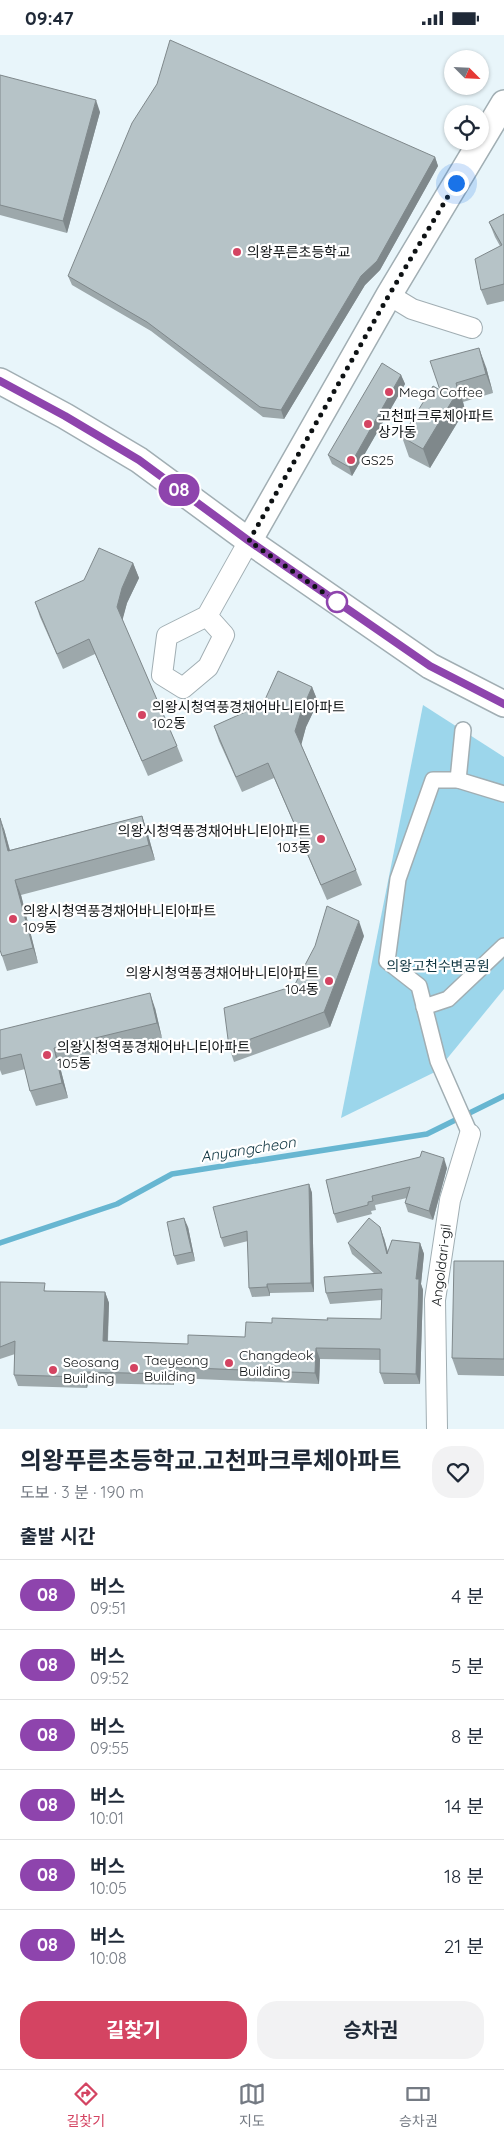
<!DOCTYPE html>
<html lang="ko">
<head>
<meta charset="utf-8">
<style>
  body { margin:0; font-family:Quicksand,"Noto Sans KR",sans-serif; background:#f2f2f3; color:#1f2937; height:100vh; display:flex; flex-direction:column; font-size:19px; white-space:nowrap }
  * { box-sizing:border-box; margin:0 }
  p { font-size:16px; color:#747a83 }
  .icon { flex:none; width:28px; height:28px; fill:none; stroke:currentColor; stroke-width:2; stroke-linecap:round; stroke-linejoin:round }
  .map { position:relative; height:1394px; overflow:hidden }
  .side { display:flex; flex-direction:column; background:#fff; flex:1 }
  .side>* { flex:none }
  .badge { padding:0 10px; border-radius:16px; font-size:18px; line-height:32px }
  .needle { width:32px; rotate:114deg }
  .fabs { position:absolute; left:444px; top:15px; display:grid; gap:10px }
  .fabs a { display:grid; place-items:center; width:45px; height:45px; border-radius:50%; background:#fff; box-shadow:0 1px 4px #0004; font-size:25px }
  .you { position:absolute; width:25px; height:25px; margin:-12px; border:4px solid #fff; border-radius:50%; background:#1a73e8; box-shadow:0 0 0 8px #1a73e833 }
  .map>.badge { position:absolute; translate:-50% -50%; box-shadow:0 0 0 2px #fff }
  h2 { padding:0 20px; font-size:19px; line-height:45px }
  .round { display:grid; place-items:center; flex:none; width:52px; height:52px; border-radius:20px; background:#f2f2f3 }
  .summary { display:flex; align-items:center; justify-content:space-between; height:85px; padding:0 20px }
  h1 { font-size:24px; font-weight:700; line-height:38px }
  .button { display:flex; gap:10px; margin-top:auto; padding:10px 20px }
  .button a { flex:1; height:58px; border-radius:20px; background:#d44462; color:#fff; font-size:20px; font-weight:700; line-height:58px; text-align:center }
  .button a+a { background:#f2f2f3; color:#1f2937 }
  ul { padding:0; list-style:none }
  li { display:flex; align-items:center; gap:15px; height:70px; padding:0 20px; border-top:1px solid #e0e1e3 }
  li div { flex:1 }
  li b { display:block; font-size:19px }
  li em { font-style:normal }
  li .badge { min-width:55px; font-weight:700; text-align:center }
  .status { display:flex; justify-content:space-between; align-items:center; height:35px; padding:0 25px; background:#fff; direction:ltr }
  .status svg { height:14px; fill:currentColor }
  .menu { display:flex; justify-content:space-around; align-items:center; height:70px; border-top:1px solid #e0e1e3; background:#fff; font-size:14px; color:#747a83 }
  .menu a { display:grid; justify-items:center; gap:2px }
  .menu .on { color:#d44462 }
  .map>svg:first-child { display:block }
</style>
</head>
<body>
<div class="status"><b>09:47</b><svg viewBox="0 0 49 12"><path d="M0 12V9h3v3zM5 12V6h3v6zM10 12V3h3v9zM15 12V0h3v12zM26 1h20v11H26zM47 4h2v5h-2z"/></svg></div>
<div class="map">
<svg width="504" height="1394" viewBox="0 0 504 1394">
  <rect width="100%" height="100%" fill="#e8f5fa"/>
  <!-- green -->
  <path fill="#9cd6eb" d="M423 670 504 722V954L437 1036 341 1083Z"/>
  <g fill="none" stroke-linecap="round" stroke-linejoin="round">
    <!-- stream -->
    <path stroke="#67b6d1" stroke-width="5.5" d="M0 1208 117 1169 172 1139 427 1099 504 1061"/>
    <defs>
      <g id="pedestrian">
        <path d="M458 745 463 695"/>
        <path d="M424 972 448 964 504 911"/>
        <path d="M470 1099 438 1026 419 951 387 926 398 844 433 745H458L504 759"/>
      </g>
      <g id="minor">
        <path d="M389 260 412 274 472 293"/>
        <path d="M207 581 224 600 208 632 183 653 162 640 167 601 207 581 249 506"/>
        <path d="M437 1394 435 1265 450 1165 470 1099"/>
      </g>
      <g id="tertiary">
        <path d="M0 346 65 381 139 425 249 506 430 631 504 669"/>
        <path d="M249 506 389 260 504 68"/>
      </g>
    </defs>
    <!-- pedestrian casing -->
    <use href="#pedestrian" stroke="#a1aeb3" stroke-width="18"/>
    <!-- minor casing -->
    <use href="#minor" stroke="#a1aeb3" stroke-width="22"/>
    <!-- tertiary casing -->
    <use href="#tertiary" stroke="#a1aeb3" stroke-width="28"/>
    <!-- pedestrian -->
    <use href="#pedestrian" stroke="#fff" stroke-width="15"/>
    <!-- minor -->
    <use href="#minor" stroke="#fff" stroke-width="20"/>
    <!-- tertiary -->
    <use href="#tertiary" stroke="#fff" stroke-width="25"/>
  </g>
  <!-- wall -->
  <g fill="#9da8ab">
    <path d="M0 40 100 77 67 198 0 180Z"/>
    <path d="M435 122 438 131 380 235 365 250 284 384 263 382 151 296 72 250 68 241Z"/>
    <path d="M504 179V266L487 270 481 255 500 211 495 202 489 187Z"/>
    <path d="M486 332 493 358 463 367 465 375 430 433 409 422 402 402 440 355Z"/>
    <path d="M401 340 405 349 352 441 332 429 328 420Z"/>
    <path d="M133 528 139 543 127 568 122 585 177 711 183 726 148 741 95 619 63 634 40 582 35 567Z"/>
    <path d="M312 652 318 667 306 692 301 709 356 835 362 850 327 865 274 743 242 757 219 706 214 691Z"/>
    <path d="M142 781 147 796 155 825 21 860 38 928 7 936 2 921 4 794 10 815Z"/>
    <path d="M364 901 330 992 234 1027 229 1012 294 951Z"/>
    <path d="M155 973 162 1003 59 1028 68 1063 36 1071 30 1056 25 1034 2 1040 0 1035V995Z"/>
    <path d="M447 1133 433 1185 408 1177 405 1168 407 1163 375 1170 376 1175 371 1176 372 1179 337 1188 334 1179 326 1145Z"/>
    <path d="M309 1149 312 1158 314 1257 270 1258V1261L252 1262 249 1253 248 1206 224 1212 221 1203Z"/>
    <path d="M188 1192 195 1226 177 1230 174 1221Z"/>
    <path d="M384 1203 388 1217 420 1208 424 1219 421 1249 423 1255 420 1349H384L380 1338V1325L320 1324 319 1349 174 1343V1350L88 1348 87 1353 18 1351 14 1340 15 1319 0 1324V1247L47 1256 105 1257 109 1268 108 1306 188 1309 245 1302 272 1288 328 1285 381 1284 382 1265 330 1269 326 1258 374 1238 352 1219 348 1208Z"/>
    <path d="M504 1226V1341L458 1340 452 1323Z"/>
  </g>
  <!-- shaded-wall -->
  <g fill="#7f888b">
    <path d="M96 65 100 77 67 198 63 186Z"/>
    <path d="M435 122 438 131 380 235 365 250 284 384 281 375 361 241Z"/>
    <path d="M479 313 486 332 493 358 486 339Z"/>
    <path d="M401 340 405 349 352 441 349 432Z"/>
    <path d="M456 348 463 367 465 375 430 433 423 414Z"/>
    <path d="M133 528 139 543 127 568 122 587 117 572 122 553Z"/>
    <path d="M312 652 318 667 306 692 301 711 295 696 301 677Z"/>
    <path d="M142 781 147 796 155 825 149 810Z"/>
    <path d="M0 782 4 794 14 831 8 816Z"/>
    <path d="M15 845 21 860 38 928 33 913Z"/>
    <path d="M359 886 364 901 330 992 324 977Z"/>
    <path d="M150 958 155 973 162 1003 157 988Z"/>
    <path d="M54 1013 59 1028 68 1063 62 1048Z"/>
    <path d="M444 1123 447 1133 433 1185 429 1176Z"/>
    <path d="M309 1149 312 1158 314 1257 311 1248Z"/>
    <path d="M184 1183 188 1192 195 1226 192 1217Z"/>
    <path d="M380 1192 384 1203 391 1230 387 1219Z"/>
    <path d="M420 1208 424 1219 421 1249 423 1255 420 1349 416 1339V1244Z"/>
    <path d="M267 1249 270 1258V1261L267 1252Z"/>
    <path d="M105 1257 109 1268 107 1317 103 1306Z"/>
    <path d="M316 1313 320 1324 319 1349 315 1338Z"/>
    <path d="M170 1332 174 1343V1350L170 1339Z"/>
    <path d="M84 1337 88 1348 87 1353 83 1342Z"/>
  </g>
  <!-- building -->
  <g fill="#b6c3c7" stroke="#7f888b">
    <path d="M170 5 435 122 377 226 361 241 281 375 260 372 147 287 68 241 132 88 157 49Z"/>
    <path d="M0 40 96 65 63 186 0 170Z"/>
    <path d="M504 179V249L481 255 475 224 502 210 489 187Z"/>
    <path d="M479 313 486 339 456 348 458 356 423 414 402 402 433 351 440 355 430 326Z"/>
    <path d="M382 328 401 340 349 432 328 420Z"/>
    <path d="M99 513 133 528 122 553 117 572 177 711 142 726 89 604 57 619 35 567 84 545Z"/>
    <path d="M278 636 312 652 301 677 295 696 356 835 321 850 268 728 236 742 214 691 263 669Z"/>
    <path d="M142 781 149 810 15 845 33 913 2 921 0 915V783L8 816Z"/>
    <path d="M327 871 359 886 324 977 229 1012 224 973 294 951 315 911Z"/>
    <path d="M150 958 157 988 54 1013 62 1048 30 1056 21 1019 0 1024V995Z"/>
    <path d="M422 1116 444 1123 429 1176 405 1168 410 1152 372 1161 373 1166 368 1167V1170L334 1179 326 1145 420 1122Z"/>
    <path d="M309 1149 311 1248 267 1249V1252L249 1253 247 1196 221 1203 213 1172Z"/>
    <path d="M184 1183 192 1217 174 1221 167 1187Z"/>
    <path d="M369 1183 380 1192 387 1219 392 1205 420 1208 416 1244H419L416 1339 380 1338V1314L316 1313 315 1338 170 1332V1339L84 1337 83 1342 14 1340 15 1306 0 1312V1247L45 1248 44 1256 105 1257 103 1306 188 1309V1300L245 1302 246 1287 272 1288V1283L328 1285 327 1283 381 1284 382 1254 326 1258 324 1242 382 1238 348 1208Z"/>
    <path d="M454 1226H504V1324L452 1323Z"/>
  </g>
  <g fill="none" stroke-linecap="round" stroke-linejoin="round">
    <defs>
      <path id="line" d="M0 346 65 381 139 425 249 506 430 631 504 669"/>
    </defs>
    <!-- line casing -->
    <use href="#line" stroke="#fff" stroke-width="11"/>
    <!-- line -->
    <use href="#line" stroke="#8e44ad" stroke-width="8"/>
    <!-- walk -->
    <path stroke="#0e1214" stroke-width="5" stroke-dasharray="0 9" d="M337 567 249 506 389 260 456 148"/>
  </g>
  <!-- markers -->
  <g fill="#d44462" stroke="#fff" stroke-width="2">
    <circle cx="237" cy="217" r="5"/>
    <circle cx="389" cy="357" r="5"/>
    <circle cx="368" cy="389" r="5"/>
    <circle cx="351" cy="425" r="5"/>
    <circle cx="142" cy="680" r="5"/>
    <circle cx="321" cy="804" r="5"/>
    <circle cx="13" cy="884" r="5"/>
    <circle cx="329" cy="946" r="5"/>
    <circle cx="47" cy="1020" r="5"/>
    <circle cx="229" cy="1328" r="5"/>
    <circle cx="134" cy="1333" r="5"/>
    <circle cx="53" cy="1335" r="5"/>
  </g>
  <circle fill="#fff" stroke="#8e44ad" stroke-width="2.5" cx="337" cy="567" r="10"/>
  <g text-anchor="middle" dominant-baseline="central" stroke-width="4.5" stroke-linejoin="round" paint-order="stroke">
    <!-- poi labels -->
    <g font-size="14" fill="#0e1214" stroke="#fff" text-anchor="start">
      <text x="247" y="217">의왕푸른초등학교</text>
      <text x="399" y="357">Mega Coffee</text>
      <text x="378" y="381">고천파크루체아파트<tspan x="378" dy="16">상가동</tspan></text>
      <text x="361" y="425">GS25</text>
      <text x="152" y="672">의왕시청역풍경채어바니티아파트<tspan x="152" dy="16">102동</tspan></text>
      <text x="311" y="796" text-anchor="end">의왕시청역풍경채어바니티아파트<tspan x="311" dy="16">103동</tspan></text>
      <text x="23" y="876">의왕시청역풍경채어바니티아파트<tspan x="23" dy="16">109동</tspan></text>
      <text x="319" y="938" text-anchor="end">의왕시청역풍경채어바니티아파트<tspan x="319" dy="16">104동</tspan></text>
      <text x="57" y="1012">의왕시청역풍경채어바니티아파트<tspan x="57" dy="16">105동</tspan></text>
      <text x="239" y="1320">Changdeok<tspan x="239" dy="16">Building</tspan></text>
      <text x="144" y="1325">Taeyeong<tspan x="144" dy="16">Building</tspan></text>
      <text x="63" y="1327">Seosang<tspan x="63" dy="16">Building</tspan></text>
    </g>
    <!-- park labels -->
    <g font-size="14" fill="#0f3540" stroke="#fff">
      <text x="438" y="931">의왕고천수변공원</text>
    </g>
    <!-- street labels -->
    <g font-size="14" fill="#0e1214" stroke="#fff">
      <text transform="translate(441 1230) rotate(-83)">Angoldari-gil</text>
    </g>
    <!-- water labels -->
    <g font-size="15" font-style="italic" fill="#082f3b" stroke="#fff">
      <text transform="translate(248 1114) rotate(-9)">Anyangcheon</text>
    </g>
  </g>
</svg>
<div class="fabs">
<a><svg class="needle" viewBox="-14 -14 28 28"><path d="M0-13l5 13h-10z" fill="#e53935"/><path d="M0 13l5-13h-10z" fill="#747a83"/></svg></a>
<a><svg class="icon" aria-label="locate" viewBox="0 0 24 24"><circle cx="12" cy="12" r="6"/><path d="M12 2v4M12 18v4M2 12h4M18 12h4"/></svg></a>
</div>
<div class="you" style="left:456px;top:148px"></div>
<b class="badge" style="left:179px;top:455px;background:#8e44ad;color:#fff">08</b>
</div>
<section class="side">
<div class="summary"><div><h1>의왕푸른초등학교.고천파크루체아파트</h1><p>도보 · 3 분 · 190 m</p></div><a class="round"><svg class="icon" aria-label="heart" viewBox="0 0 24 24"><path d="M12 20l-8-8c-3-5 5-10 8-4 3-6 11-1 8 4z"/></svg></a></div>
<h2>출발 시간</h2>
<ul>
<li><span class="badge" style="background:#8e44ad;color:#fff">08</span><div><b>버스</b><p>09:51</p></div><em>4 분</em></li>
<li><span class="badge" style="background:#8e44ad;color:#fff">08</span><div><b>버스</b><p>09:52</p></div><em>5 분</em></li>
<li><span class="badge" style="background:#8e44ad;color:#fff">08</span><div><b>버스</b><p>09:55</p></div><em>8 분</em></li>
<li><span class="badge" style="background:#8e44ad;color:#fff">08</span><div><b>버스</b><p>10:01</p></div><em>14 분</em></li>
<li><span class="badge" style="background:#8e44ad;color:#fff">08</span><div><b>버스</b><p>10:05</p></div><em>18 분</em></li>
<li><span class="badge" style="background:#8e44ad;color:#fff">08</span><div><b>버스</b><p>10:08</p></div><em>21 분</em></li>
</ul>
<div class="button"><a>길찾기</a><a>승차권</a></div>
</section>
<nav class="menu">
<a class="on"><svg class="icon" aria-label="directions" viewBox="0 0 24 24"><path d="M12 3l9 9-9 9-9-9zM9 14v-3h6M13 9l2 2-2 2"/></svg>길찾기</a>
<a><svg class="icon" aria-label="map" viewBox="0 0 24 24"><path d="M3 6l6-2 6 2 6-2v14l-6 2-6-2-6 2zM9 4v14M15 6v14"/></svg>지도</a>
<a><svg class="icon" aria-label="tickets" viewBox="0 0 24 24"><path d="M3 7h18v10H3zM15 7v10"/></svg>승차권</a>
</nav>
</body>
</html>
